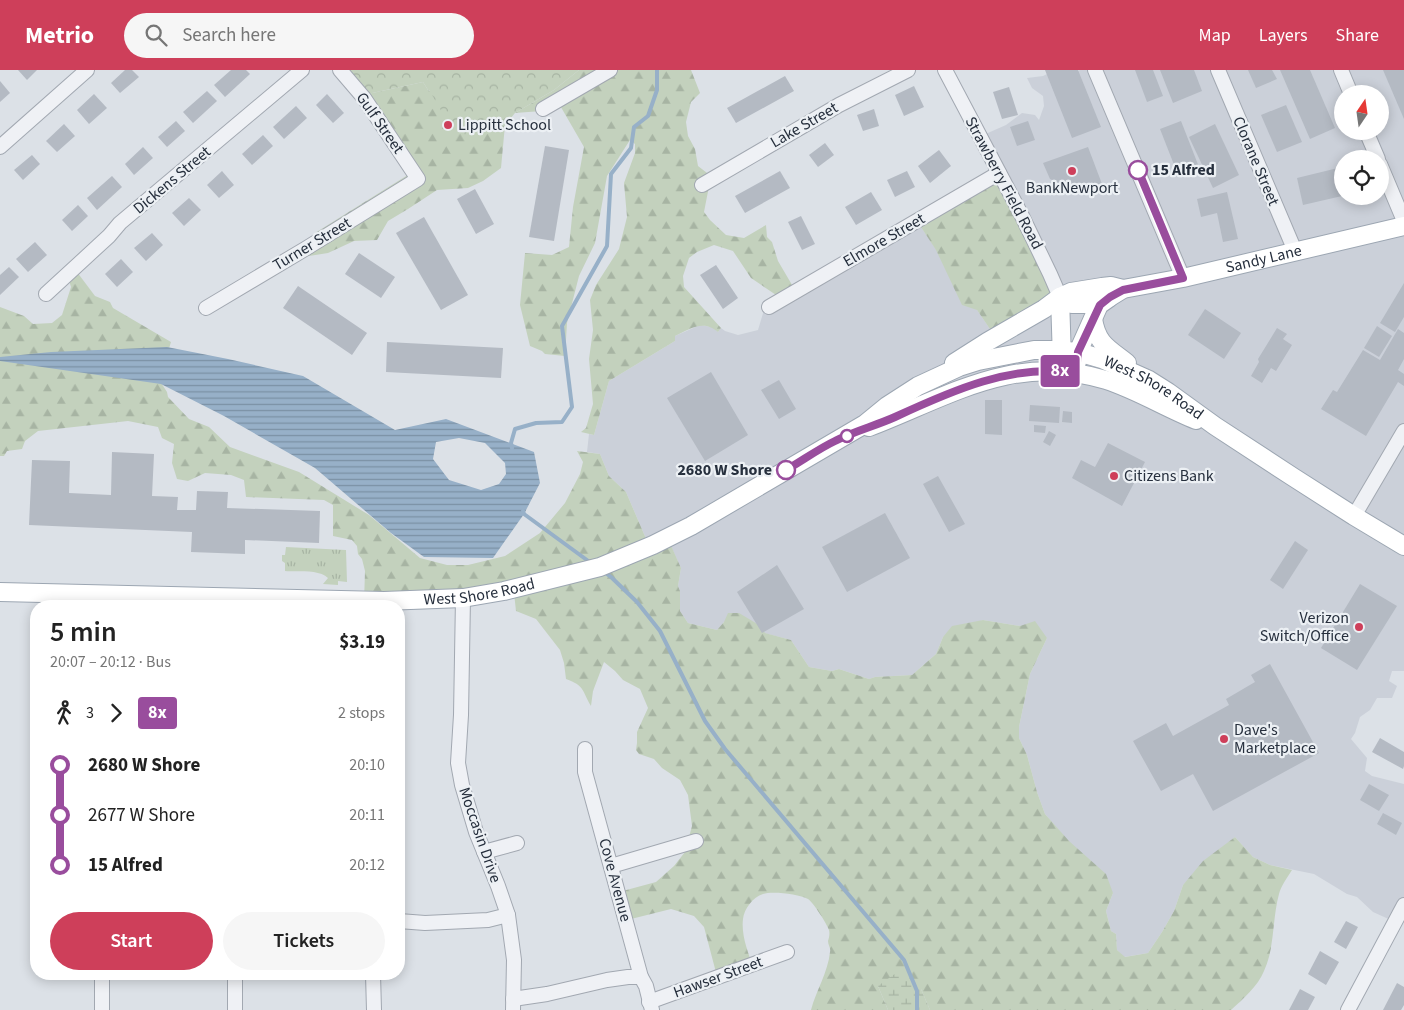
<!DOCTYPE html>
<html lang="en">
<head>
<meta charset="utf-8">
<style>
  body { margin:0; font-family:"Source Sans 3",sans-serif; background:#f6f6f6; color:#222; height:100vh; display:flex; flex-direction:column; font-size:19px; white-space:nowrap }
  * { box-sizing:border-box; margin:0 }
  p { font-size:16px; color:#767676 }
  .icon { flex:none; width:28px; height:28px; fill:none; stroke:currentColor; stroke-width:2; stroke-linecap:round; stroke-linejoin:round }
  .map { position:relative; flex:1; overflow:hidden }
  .panel { position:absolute; left:30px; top:530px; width:375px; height:380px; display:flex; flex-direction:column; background:#fff; border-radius:20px; box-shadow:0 2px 12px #0003 }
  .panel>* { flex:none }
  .badge { padding:0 10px; border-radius:4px; font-size:18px; line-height:32px }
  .needle { width:32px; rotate:13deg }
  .controls { position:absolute; left:1334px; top:15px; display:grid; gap:10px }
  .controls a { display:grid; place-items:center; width:55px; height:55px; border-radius:50%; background:#fff; box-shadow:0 2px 12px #0003; font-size:25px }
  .map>.badge { position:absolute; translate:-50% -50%; box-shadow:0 0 0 2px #fff }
  .legs { display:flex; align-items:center; gap:8px; height:55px; padding:0 20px; font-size:16px }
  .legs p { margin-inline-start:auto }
  .headline { display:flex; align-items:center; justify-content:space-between; height:85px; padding:0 20px }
  h1 { font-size:28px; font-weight:600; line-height:38px }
  .primary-button { display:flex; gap:10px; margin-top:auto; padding:10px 20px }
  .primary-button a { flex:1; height:58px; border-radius:30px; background:#ce3f5a; color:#fff; font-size:20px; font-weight:600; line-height:58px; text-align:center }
  .primary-button a+a { background:#f6f6f6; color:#222 }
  ul { padding:0 20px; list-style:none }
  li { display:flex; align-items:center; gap:18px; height:50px; font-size:19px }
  li i { display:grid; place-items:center; width:8px; height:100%; margin:0 6px; background:currentColor }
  li i::after { content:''; width:12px; height:12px; margin:-6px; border:4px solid; border-radius:50%; background:#fff }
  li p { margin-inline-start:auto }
  li:first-child i { background:linear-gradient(#0000 50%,currentColor 0) }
  li:last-child i { background:linear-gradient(currentColor 50%,#0000 0) }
  header { display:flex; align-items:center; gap:30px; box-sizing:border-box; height:70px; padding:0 25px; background:#ce3f5a; color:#fff }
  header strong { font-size:24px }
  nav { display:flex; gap:28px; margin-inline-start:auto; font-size:18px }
  .search { width:350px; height:45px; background:#f6f6f6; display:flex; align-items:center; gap:12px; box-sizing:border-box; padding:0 18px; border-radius:28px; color:#767676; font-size:19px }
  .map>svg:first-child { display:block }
</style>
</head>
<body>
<header>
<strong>Metrio</strong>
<div class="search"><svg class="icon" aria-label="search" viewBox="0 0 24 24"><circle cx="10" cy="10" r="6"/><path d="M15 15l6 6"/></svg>Search here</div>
<nav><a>Map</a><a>Layers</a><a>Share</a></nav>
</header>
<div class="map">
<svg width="1404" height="940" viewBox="0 0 1404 940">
  <defs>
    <pattern id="grass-tufts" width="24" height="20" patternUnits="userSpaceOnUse" patternTransform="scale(1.25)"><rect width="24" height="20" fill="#c3d1bd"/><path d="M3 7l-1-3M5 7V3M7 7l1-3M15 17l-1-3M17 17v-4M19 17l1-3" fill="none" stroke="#a7b4a3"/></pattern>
    <pattern id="forest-firs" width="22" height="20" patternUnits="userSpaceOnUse" patternTransform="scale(1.25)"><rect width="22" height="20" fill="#c3d1bd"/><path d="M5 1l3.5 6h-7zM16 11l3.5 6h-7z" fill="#a7b4a3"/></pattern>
    <pattern id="wetland-marsh" width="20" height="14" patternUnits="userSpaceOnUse" patternTransform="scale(1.25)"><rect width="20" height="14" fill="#c3d1bd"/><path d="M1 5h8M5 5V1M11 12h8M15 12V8" fill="none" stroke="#a7b4a3"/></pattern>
    <pattern id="park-crowns" width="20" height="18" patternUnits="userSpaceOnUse" patternTransform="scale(1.25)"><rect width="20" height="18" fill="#c3d1bd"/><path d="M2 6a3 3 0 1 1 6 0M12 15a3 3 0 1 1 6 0" fill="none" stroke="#a7b4a3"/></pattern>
    <pattern id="water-rules" width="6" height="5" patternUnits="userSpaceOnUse" patternTransform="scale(1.25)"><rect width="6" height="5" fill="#97b0c8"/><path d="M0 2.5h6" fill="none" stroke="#7b90a4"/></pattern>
  </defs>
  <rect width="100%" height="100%" fill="#dce1e7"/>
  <!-- built -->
  <path fill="#cbd0d9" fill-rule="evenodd" d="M1080 0H1404V601H1392L1389 611 1397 616 1392 628H1377L1370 640 1360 647 1355 663 1351 669 1367 688 1365 701 1372 706 1404 714V835L1393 851 1373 842 1357 827 1347 824 1314 804 1270 795 1253 787 1235 767 1183 815 1174 841 1162 862 1148 883 1124 887 1117 880 1116 864 1111 861 1106 841 1113 823 1045 744 1037 722 1027 685 1019 668V657L1030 604 1047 568 1020 556 983 550 943 567 936 584 912 605 875 607 869 609 839 599 832 601 809 597 791 570 764 563 759 555 724 552 717 560 688 553 680 541V521L678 516 681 498 669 472 650 478 626 422 609 406 600 384 587 382 589 364 594 365 609 311 675 271V266L700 255 712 257 718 262 721 258 725 261 738 265 758 260 764 240 917 151 994 265 1063 235 981 66 1006 55 1022 43 1035 45 1039 50 1044 36 1043 26 1032 18 1027 8 1043 6 1049 3 1066 6ZM1342 24H1380V61H1342ZM1342 89H1380V126H1342Z"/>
  <!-- grass -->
  <path fill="url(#grass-tufts)" d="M286 477 346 480 347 512 338 511V515L323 514 328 508C319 499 297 502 285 501V493L282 491V485H285Z"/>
  <!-- forest -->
  <g fill="url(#forest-firs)">
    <path d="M579 0H691L700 23 691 32 686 52 688 66 695 79 698 96 711 106 704 142 710 150 726 165 744 168 766 155 767 167 772 172 778 191 795 220 779 227 751 208 733 181 714 175 697 182 689 188 683 206 684 217 721 258 718 262C703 249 690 259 675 266V271L609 311 594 365 581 362 586 358 593 334 589 289 593 260 590 230 596 215 619 179 627 147 624 113 635 83V74L630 70 607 106 595 173 579 206 567 253 565 286 545 284 542 281 530 276 520 235 525 183 552 185 569 177 573 137 584 77 558 32 542 41 515 43 554 20Z"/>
    <path d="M423 12 428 20 490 56 491 58 505 55 501 98 483 111 468 118 437 120 408 139 388 151 377 170 354 171 328 183 309 186 302 173 316 164 315 163 411 103 363 25Z"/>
    <path d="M997 103 1063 231 994 265 977 240 962 235 936 180 917 151Z"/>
    <path d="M77 202 95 226 110 232 113 238 171 272 167 285 154 302 167 322 168 327 189 349 209 357 230 377 299 402 369 445 420 488 447 495H468L505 486 540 463 565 433 580 404 583 392 577 381 600 384 609 406 626 422 650 478 669 471 681 498 678 516 680 521V541L688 553 717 560 724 552 728 543H739L759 555 765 563 791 570 809 597 832 601 839 599 869 609 875 607 912 605 936 584 943 567 952 556 983 550 1020 556 1035 551 1047 568 1030 604 1019 657V668L1027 685 1037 722 1045 744 1069 771 1106 804 1113 823 1106 841 1111 861 1116 864 1117 880 1125 887 1148 883 1162 862 1174 841 1183 815 1203 791 1235 767 1253 787 1270 795 1292 800C1287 808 1281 816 1279 824 1272 850 1275 877 1264 901 1258 916 1243 929 1231 940H930L921 919 878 916 888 940H811C816 921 828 902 830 882 831 878 828 875 828 871 829 868 830 864 829 860 827 854 813 832 808 829 799 824 772 821 763 824 753 827 744 839 743 849 741 865 748 882 753 897L718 910 704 857 694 846 671 839 627 850 619 822 656 812 674 796 685 782 692 756 688 725 680 710 662 698 654 689 639 684 636 680 637 673V662L648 638 640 619 623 610 615 601 604 592 593 621 591 636C581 619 585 616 566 609L564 593 560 580 536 549 516 541 514 523 364 532 365 501 362 489 358 484 357 476 352 470 333 466V435L324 430 246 427 244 410 231 405 205 403 188 411 177 409 172 393 174 374 162 368 158 357 128 351 38 361 25 371 22 379 7 381 4 386H0V237L24 246 33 254 52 253 62 245 71 217 68 207Z"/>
  </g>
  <!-- wetland -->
  <path fill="url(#wetland-marsh)" d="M896 903 921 919 930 940H888L878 916Z"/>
  <!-- park -->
  <path fill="url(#park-crowns)" d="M342 0H579L554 20 515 43 505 55 491 58 490 56 485 60 466 66 452 59 429 20H428L423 12 363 25Z"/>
  <!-- water -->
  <path fill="url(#water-rules)" fill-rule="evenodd" d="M167 277 228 289 303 306 395 360 446 349 534 382 540 413 524 444 493 488 424 487 391 463 315 398 224 346 161 314 0 291V287L51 282ZM459 368 485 373 505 393 506 404 499 414 481 420 449 410 433 389 436 372Z"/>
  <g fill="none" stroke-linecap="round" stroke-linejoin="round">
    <!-- stream -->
    <g stroke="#97b0c8" stroke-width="4">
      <path d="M512 378 511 373 515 359 536 353 562 352 572 337 562 256 607 176 611 104 631 78 634 57 648 46 657 20V0"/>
      <path d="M523 441 524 444 591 493"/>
      <path d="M603 501 611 507 637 532 660 561 705 651 725 679 904 890 917 921V940"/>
    </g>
  </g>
  <!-- building -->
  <g fill="#b4bac3">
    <path d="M18 0H37L27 10Z"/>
    <path d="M125 0H132L139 7 120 23 111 13Z"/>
    <path d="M231 0H246L250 4 225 27 214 15Z"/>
    <path d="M1045 0H1078L1101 57 1072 68Z"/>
    <path d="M1135 0H1153L1163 26 1147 32Z"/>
    <path d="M1160 0H1194L1202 21 1173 33Z"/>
    <path d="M1248 0H1272L1277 9 1256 18Z"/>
    <path d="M1280 0H1310L1335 58 1310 69Z"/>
    <path d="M1383 0H1404V49Z"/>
    <path d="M785 6 794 21 736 53 727 38Z"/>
    <path d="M0 11 10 23 0 32Z"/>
    <path d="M914 16 924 37 904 46 895 25Z"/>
    <path d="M1009 17 1018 45 1002 49 993 22Z"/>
    <path d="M207 21 217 31 193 53 183 42Z"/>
    <path d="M94 24 107 38 89 54 77 40Z"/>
    <path d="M327 24 344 43 333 53 316 35Z"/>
    <path d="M1286 35 1302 72 1277 82 1261 45Z"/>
    <path d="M296 36 307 48 284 69 273 57Z"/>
    <path d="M874 39 879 56 863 61 857 45Z"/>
    <path d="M176 51 185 61 167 77 158 67Z"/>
    <path d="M1028 51 1035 70 1017 76 1010 57Z"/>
    <path d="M1181 51 1199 97 1178 105 1160 59Z"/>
    <path d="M64 54 75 66 57 82 46 71Z"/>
    <path d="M1215 54 1239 105 1213 118 1189 67Z"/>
    <path d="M263 65 273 76 252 95 242 84Z"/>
    <path d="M825 73 834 85 818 97 809 85Z"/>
    <path d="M545 76 569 80 554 171 529 167Z"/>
    <path d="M143 77 153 88 134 105 125 94Z"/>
    <path d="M1088 77 1102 114 1079 123 1050 109 1043 93Z"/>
    <path d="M939 80 951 96 930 113 918 96Z"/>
    <path d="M32 85 40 94 23 110 14 100Z"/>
    <path d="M1342 97V126L1303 135 1297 108Z"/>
    <path d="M222 101 234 115 219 128 207 115Z"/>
    <path d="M780 101 790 118 745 143 735 126Z"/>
    <path d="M907 101 915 117 895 127 887 110Z"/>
    <path d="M112 106 122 117 97 140 87 128Z"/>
    <path d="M475 119 494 154 476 164 457 129Z"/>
    <path d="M871 122 882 140 856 155 845 137Z"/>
    <path d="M1227 122 1238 169 1223 172 1217 143 1201 147 1197 129Z"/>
    <path d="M189 128 201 140 184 156 172 143Z"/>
    <path d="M78 135 88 146 72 161 62 150Z"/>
    <path d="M801 146 815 174 802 180 788 152Z"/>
    <path d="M424 147 468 225 441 240 396 163Z"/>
    <path d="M152 163 163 175 146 191 134 178Z"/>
    <path d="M35 172 47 185 28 202 16 189Z"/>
    <path d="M359 183 395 207 381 228 345 204Z"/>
    <path d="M121 189 133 202 117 217 105 204Z"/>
    <path d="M716 195 738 228 723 239 700 205Z"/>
    <path d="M9 197 19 207 0 225V205Z"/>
    <path d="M1404 213V247L1395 262 1380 253Z"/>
    <path d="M298 216 367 263 352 285 283 238Z"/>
    <path d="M1205 239 1241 263 1224 289 1188 265Z"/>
    <path d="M1377 256 1392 266 1379 287 1364 278Z"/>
    <path d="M1277 258 1287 264 1283 269 1292 275 1276 301 1271 298 1262 313 1251 306 1259 292 1258 289Z"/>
    <path d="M1398 259 1404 263V289L1398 300 1404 304V316L1398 312 1366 366 1321 339 1333 320 1337 322 1363 280 1380 290Z"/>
    <path d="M387 272 503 278 501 308 386 302Z"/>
    <path d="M711 302 748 365 705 391 667 328Z"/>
    <path d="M779 310 796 339 779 349 761 320Z"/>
    <path d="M985 330H1002V365L985 364Z"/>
    <path d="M1030 335 1060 337 1059 353 1029 351Z"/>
    <path d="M1063 341 1072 342V353L1062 352Z"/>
    <path d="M1034 355 1046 356 1045 363 1034 362Z"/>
    <path d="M1049 361 1056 365 1050 376 1043 372Z"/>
    <path d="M1108 373 1145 392 1122 436 1072 408 1081 390 1095 397Z"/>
    <path d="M112 382 154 384 152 426 178 427 177 440H196L197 421 228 422 227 438 320 441 319 473 245 470V484L191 482 192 462 29 455 32 390 70 391 69 423 111 425Z"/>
    <path d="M938 406 965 454 949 462 923 414Z"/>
    <path d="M885 443 910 488 847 522 822 477Z"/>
    <path d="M1295 471 1308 480 1283 519 1270 510Z"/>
    <path d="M777 495 804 539 762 563 737 522Z"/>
    <path d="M1360 514 1397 536 1357 600 1321 578Z"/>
    <path d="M1270 594 1319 683 1213 741 1193 704 1161 721 1133 671 1166 653 1173 666 1229 635 1226 629 1255 612 1251 605Z"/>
    <path d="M1380 668 1404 682V696L1403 699 1372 682Z"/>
    <path d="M1369 714 1389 725 1379 741 1360 730Z"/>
    <path d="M1383 743 1402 753 1396 765 1377 754Z"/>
    <path d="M1346 851 1358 857 1346 879 1334 872Z"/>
    <path d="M1320 881 1339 892 1326 915 1308 904Z"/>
    <path d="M1397 913 1404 917V935L1401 940H1383Z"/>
    <path d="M1300 919 1315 927 1308 940H1289Z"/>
  </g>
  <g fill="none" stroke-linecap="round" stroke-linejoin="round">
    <defs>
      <g id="minor">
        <path d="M945 0 1022 146 1050 204 1060 227"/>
        <path d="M1095 0 1183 208"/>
        <path d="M1218 0 1295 181"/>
        <path d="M1341 0 1351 24"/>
        <path d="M543 39 610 0"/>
        <path d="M1366 61 1378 89"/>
        <path d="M0 77 87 0"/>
        <path d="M1380 94 1404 151"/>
        <path d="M702 115 839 35 908 0"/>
        <path d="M46 224 109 166 120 153 302 0"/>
        <path d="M769 237 999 103"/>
        <path d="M206 238 305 179 418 109 364 28 340 0"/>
        <path d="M1354 446 1404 361"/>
        <path d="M463 528 461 645 458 693 462 715 476 762 498 816 508 845 514 890 513 940"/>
        <path d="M585 679V702L641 907 646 916 652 940"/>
        <path d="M484 782 517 773"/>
        <path d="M611 796 696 771"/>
        <path d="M399 851 425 853 488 850 508 845"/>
        <path d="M373 904 374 940"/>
        <path d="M513 929 547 924 607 910 628 907H641"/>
        <path d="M649 932 787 882"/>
        <path d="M102 940V904"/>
        <path d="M235 940V904"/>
        <path d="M1348 940 1404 835"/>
      </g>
      <g id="major">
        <path id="s1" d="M1060 227 1072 234H1089L1110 227 1123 219 1183 208 1404 156"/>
        <path d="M1060 227 1062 290"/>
        <path d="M1093 249C1097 274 1108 278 1127 293"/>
        <path d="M1077 292 1078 282 1099 235 1109 228"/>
        <path d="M954 293 987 272 1044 239 1060 227 1071 222 1102 217 1111 216 1123 219"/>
        <path d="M869 357C950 326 1015 282 1106 310 1137 320 1166 338 1196 350"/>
        <path id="s2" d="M0 522 384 531 463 528 504 521 600 497 653 475 691 456 865 354 887 336 918 316 959 297 978 291 1034 280H1053L1078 282 1102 289 1149 310 1168 322 1215 356 1293 407 1354 446 1404 476"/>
      </g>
    </defs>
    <!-- minor casing -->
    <use href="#minor" stroke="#a2a8b1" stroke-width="16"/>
    <!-- major casing -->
    <use href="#major" stroke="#9ca6b2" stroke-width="20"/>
    <!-- minor -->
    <use href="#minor" stroke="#eff1f5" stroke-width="14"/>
    <!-- major -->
    <use href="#major" stroke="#fff" stroke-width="18"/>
  </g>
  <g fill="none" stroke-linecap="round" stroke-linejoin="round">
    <defs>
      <path id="line-1" d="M786 400C802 391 818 379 835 371 854 361 875 356 895 347 951 321 1013 293 1076 303L1078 282 1100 235 1110 227 1123 220 1183 208 1138 100"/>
    </defs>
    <!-- line-1 casing -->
    <use href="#line-1" stroke="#fff" stroke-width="11"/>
    <!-- line-1 -->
    <use href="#line-1" stroke="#994d9d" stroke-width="8"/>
  </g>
  <!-- markers -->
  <g fill="#ce3f5a" stroke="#ecf0f4" stroke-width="2">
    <circle cx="448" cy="55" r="5"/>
    <circle cx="1072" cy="101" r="5"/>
    <circle cx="1114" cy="406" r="5"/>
    <circle cx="1359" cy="557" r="5"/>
    <circle cx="1224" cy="669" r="5"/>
  </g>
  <g fill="#fff" stroke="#994d9d" stroke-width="2.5">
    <circle cx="1138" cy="100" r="9"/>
    <circle cx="847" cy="366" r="6"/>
    <circle cx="786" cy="400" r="9"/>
  </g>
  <g text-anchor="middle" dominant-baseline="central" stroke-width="4.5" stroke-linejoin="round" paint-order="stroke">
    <!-- street labels -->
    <g font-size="16" fill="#262f3d" stroke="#ecf0f4">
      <text transform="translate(380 53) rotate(55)">Gulf Street</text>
      <text transform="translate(804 55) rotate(-30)">Lake Street</text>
      <text transform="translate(1256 91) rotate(67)">Clorane Street</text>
      <text transform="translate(172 110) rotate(-40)">Dickens Street</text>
      <text transform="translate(1004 113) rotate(62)">Strawberry Field Road</text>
      <text transform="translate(884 170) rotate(-30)">Elmore Street</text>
      <text transform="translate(312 174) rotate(-31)">Turner Street</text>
      <text stroke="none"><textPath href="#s1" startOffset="212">Sandy Lane</textPath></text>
      <text stroke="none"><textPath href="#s2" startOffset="1221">West Shore Road</textPath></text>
      <text stroke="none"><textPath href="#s2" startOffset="480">West Shore Road</textPath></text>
      <text transform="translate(480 765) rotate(71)">Moccasin Drive</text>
      <text transform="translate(615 810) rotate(75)">Cove Avenue</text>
      <text transform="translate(718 907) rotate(-20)">Hawser Street</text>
    </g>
    <!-- poi labels -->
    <g font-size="16" fill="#262f3d" stroke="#ecf0f4" text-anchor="start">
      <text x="458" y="55">Lippitt School</text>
      <text x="1072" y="118" text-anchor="middle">BankNewport</text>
      <text x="1124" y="406">Citizens Bank</text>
      <text x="1349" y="548" text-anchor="end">Verizon<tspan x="1349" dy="18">Switch/Office</tspan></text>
      <text x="1234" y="660">Dave's<tspan x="1234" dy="18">Marketplace</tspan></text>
    </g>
    <!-- stop labels -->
    <g font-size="16" font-weight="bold" fill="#262f3d" stroke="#ecf0f4" text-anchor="start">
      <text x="1152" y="100">15 Alfred</text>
      <text x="772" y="400" text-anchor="end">2680 W Shore</text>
    </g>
  </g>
</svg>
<div class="controls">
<a><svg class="needle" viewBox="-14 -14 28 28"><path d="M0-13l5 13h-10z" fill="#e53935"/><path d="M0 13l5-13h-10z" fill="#767676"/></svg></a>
<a><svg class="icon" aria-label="locate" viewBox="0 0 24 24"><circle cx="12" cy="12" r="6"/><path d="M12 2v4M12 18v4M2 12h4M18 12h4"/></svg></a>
</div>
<b class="badge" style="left:1060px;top:301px;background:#994d9d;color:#fff">8x</b>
<section class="panel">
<div class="headline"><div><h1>5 min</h1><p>20:07 – 20:12 · Bus</p></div><b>$3.19</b></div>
<div class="legs"><svg class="icon" aria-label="walk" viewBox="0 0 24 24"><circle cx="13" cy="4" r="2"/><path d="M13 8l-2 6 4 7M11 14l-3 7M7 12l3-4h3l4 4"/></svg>3<svg class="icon" aria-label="forward" viewBox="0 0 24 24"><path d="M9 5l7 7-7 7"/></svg><b class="badge" style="background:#994d9d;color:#fff">8x</b><p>2 stops</p></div>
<ul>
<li><i style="color:#994d9d"></i><b>2680 W Shore</b><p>20:10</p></li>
<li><i style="color:#994d9d"></i><span>2677 W Shore</span><p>20:11</p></li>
<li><i style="color:#994d9d"></i><b>15 Alfred</b><p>20:12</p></li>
</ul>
<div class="primary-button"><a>Start</a><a>Tickets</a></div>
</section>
</div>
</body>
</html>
